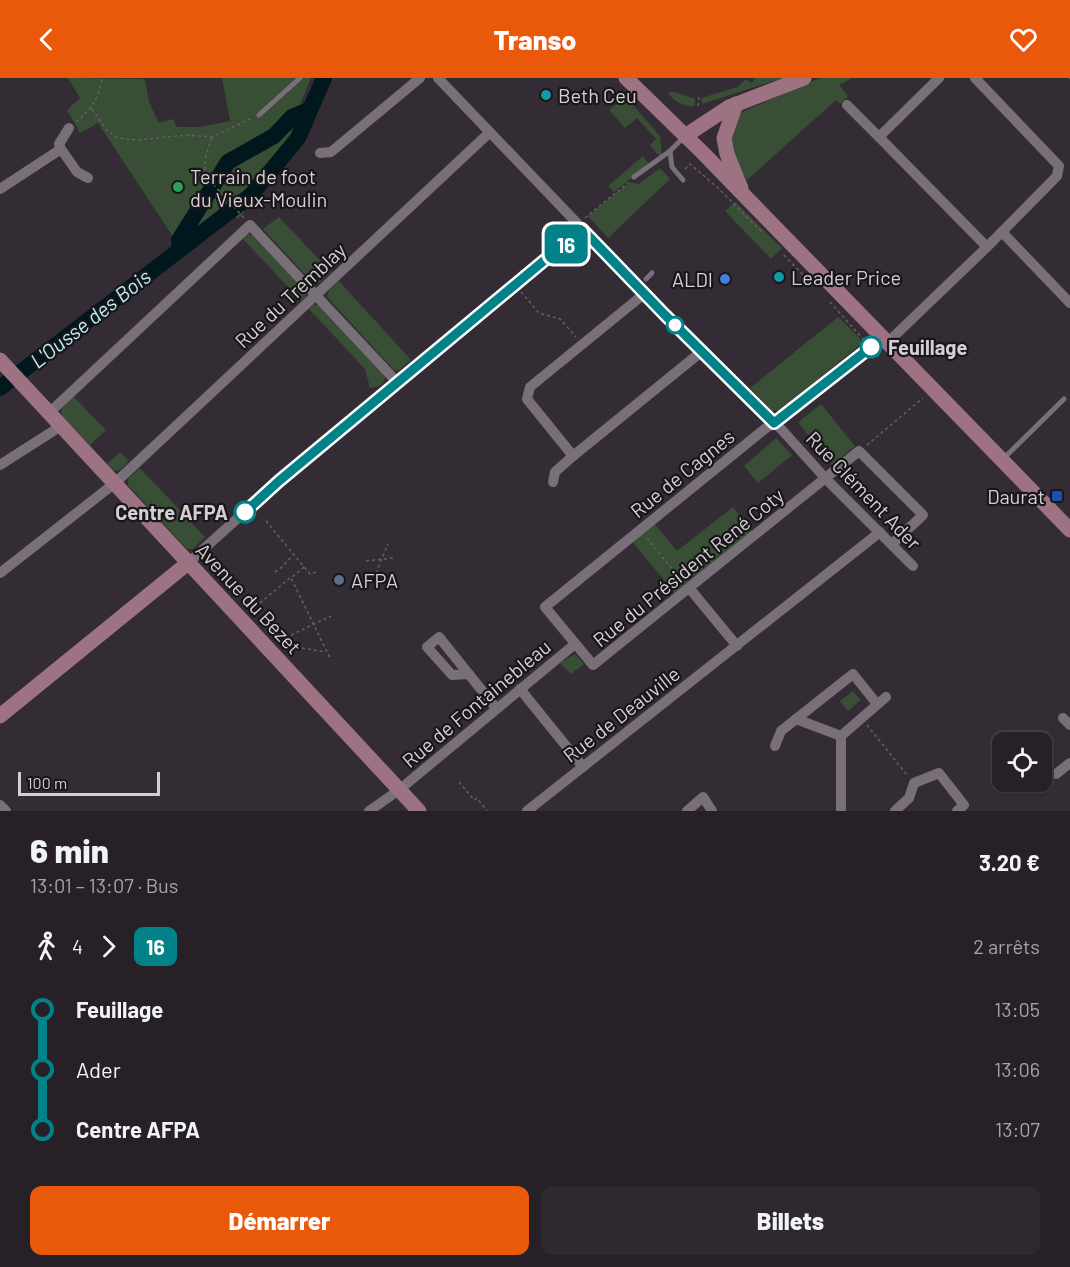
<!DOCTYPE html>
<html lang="fr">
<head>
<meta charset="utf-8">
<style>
  body { margin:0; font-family:Barlow,sans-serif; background:#2f292f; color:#f1f3f6; height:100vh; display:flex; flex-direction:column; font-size:22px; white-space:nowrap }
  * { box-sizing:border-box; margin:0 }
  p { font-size:20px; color:#a4a3a7 }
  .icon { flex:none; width:33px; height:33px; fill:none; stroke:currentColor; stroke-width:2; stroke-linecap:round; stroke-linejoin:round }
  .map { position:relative; height:733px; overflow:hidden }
  .drawer { display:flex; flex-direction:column; background:#272127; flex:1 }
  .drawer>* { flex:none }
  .badge { padding:0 12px; border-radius:9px; font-size:21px; line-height:39px }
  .buttons { position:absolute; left:992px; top:654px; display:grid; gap:12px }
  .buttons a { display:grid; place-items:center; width:60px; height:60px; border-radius:12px; background:#272127; box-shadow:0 2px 4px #0004,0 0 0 2px #433e44; font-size:30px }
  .scale { position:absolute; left:18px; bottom:15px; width:142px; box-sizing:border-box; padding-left:6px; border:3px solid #d5cfd5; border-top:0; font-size:16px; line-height:21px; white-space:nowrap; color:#d5cfd5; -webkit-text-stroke:4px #19161a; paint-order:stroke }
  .map>.badge { position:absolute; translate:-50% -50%; box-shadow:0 0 0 3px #fff }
  .legs { display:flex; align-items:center; gap:9px; height:66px; padding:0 30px; font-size:20px }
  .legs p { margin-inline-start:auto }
  .head { display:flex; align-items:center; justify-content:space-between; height:102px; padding:0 30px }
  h1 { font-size:33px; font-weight:800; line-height:45px }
  .button { display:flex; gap:12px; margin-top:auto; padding:12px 30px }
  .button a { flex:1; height:69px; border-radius:12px; background:#ea580c; color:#fff; font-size:24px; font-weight:800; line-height:69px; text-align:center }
  .button a+a { background:#2f292f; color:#f1f3f6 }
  ul { padding:0 30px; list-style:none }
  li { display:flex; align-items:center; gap:21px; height:60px; font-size:22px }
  li i { display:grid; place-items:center; width:9px; height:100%; margin:0 8px; background:currentColor }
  li i::after { content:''; width:15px; height:15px; margin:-8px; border:4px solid; border-radius:50%; background:#272127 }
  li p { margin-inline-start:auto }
  li:first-child i { background:linear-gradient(#0000 50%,currentColor 0) }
  li:last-child i { background:linear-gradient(currentColor 50%,#0000 0) }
  header { display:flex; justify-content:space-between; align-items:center; height:78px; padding:0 30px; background:#ea580c; color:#fff; font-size:27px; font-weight:800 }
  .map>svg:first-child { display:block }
</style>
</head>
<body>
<header><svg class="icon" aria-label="back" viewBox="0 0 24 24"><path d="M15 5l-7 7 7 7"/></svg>Transo<svg class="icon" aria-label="heart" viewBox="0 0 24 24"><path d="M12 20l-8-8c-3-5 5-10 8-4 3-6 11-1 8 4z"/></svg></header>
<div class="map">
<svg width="1070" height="733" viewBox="0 0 1070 733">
  <rect width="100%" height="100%" fill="#342c34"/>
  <!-- green -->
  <g fill="#384e35">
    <path d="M68 0 145 1 149 24 159 45 173 41 177 49H200L230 43 222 0H311L290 52 297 59 241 127 244 134 238 141 233 136 183 174 98 45 80 55 67 32 80 20Z"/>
    <path d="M756 0H783L702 26 701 20 738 9 746 1 751 5Z"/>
    <path d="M820 0H852L839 7 848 18 840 26 836 22 747 102 737 88 730 54 742 34Z"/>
    <path d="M671 13 695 21V28C684 30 675 23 668 16Z"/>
    <path d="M626 19 660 58 662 77H658L650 67 656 61 637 40 625 50 609 32Z"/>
    <path d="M643 78 649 86 614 114 608 108Z"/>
    <path d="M660 90 670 101 608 160 588 138 630 104 639 106Z"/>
    <path d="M735 124 782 170 771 181 725 133Z"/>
    <path d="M279 139 331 194 319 205 314 206 263 151Z"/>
    <path d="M248 156 254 157 306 214V219L301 223 243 161Z"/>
    <path d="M339 203 411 282 398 293 394 292 327 219 329 212Z"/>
    <path d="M313 227H319L385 298C386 307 377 309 370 310L365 291 309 231Z"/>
    <path d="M838 239 860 260 861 266 780 332 772 333 750 310Z"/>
    <path d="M74 319 106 352 90 367 61 337 62 330Z"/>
    <path d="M821 326 855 368 832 387 798 344Z"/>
    <path d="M776 360 792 377 758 405 744 388Z"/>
    <path d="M120 374 129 383 120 392 114 393 107 386Z"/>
    <path d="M140 390 205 459 193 471H187L128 407V401Z"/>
    <path d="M733 429 752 453 679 520 630 461 652 443 677 473Z"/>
    <path d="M575 576 584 586 571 596 560 585Z"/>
    <path d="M853 613 861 622 848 633 840 623Z"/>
  </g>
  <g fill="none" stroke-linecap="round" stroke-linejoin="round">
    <!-- river -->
    <g stroke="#00181d" stroke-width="16">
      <path d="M180 171 179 162 228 84 274 58 292 39 309 32"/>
      <path d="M0 310 251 117 298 60 324 0"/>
    </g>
    <!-- path -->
    <g stroke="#665f66" stroke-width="1.5" stroke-dasharray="3 3" stroke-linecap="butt">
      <path d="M1069 0 1070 1"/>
      <path d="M698 28 699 18"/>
      <path d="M92 31 106 51 117 60 138 62 187 57 212 59 252 40"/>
      <path d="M76 44C92 30 99 21 102 0"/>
      <path d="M212 60C207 72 202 87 207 100L201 106 204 108 210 103 244 140"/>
      <path d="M685 91 690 86 717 109 762 154"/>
      <path d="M585 140 628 105"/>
      <path d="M784 177 812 206"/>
      <path d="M521 214 539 235 560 241 576 259"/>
      <path d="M830 224 863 261"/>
      <path d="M867 367 923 320"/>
      <path d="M266 443 310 496 317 494"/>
      <path d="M647 460 681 502"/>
      <path d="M366 483 393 480"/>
      <path d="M304 489 291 500 331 582"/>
      <path d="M275 494C283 490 286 483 293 478"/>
      <path d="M376 495 388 466"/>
      <path d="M260 525 290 500"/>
      <path d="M291 557 331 538"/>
      <path d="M302 570 326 574"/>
      <path d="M867 647 907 697"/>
      <path d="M459 704 474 722 477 720 487 733"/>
    </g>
    <!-- lane -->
    <g stroke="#796f79" stroke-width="5">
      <path d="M259 37 300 0"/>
      <path d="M670 73 672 89 683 102"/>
      <path d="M634 99 670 73 684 59"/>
      <path d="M646 201 652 195"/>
      <path d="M1003 381 1064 321"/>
    </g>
    <!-- street -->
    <g stroke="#796f79" stroke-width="10">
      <path d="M438 0 665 237 782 352 826 401 913 488"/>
      <path d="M939 0 879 59 987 169"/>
      <path d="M847 27 879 59"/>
      <path d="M61 71 77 94 88 100"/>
      <path d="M320 75 331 74 420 0"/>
      <path d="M0 111 61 71 59 66 69 50"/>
      <path d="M1002 154 1070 225"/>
      <path d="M644 216 530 309 527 321 573 378 701 274"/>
      <path d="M881 260 782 340 766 350 545 529 593 587 859 373 923 437 892 466"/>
      <path d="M886 266 987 169 1057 98 1059 88 975 0"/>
      <path d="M49 335 250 147 398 305"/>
      <path d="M0 387 61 348"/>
      <path d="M553 404 555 394 573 378"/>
      <path d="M188 485 279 403 582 151"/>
      <path d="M0 495 115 405 489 55"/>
      <path d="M690 511 737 568"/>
      <path d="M469 596 452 597 427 569 439 559 496 630"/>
      <path d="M520 611 583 689"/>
      <path d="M1063 640 1070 647"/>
      <path d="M796 641 841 658"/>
      <path d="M775 668 781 653 853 596 877 626"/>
      <path d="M1056 696 1070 685"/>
      <path d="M0 727 6 733"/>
      <path d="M369 733 399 712 575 566"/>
      <path d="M527 733 880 454"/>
      <path d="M687 733 703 719 712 733"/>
      <path d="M841 733V658L886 619"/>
      <path d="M895 733 909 720 914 705 939 695 964 727 957 733"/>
    </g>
    <!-- secondary -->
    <g stroke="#9d7282" stroke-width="15">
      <path d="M626 0 702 74 1070 452"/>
      <path d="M736 26 724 60 727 76 741 110"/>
      <path d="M685 58 729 29 804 0"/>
      <path d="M0 282 419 733"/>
      <path d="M0 638 188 485"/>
    </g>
  </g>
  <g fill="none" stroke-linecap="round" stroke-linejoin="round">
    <defs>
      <path id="line-1" d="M245 434 279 403 582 151 665 237 774 345 871 269"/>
    </defs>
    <!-- line-1 casing -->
    <use href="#line-1" stroke="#fff" stroke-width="14"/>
    <!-- line-1 -->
    <use href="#line-1" stroke="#008288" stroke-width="9"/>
  </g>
  <!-- markers -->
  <g fill="#0f9aa8" stroke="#19161a" stroke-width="2">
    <circle cx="546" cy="17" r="6"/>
    <circle cx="779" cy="199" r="6"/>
  </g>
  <circle fill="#2e9e5b" stroke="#19161a" stroke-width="2" cx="178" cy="109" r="6"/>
  <circle fill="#3f7fe0" stroke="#19161a" stroke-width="2" cx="725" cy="201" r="6"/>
  <g fill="#fff" stroke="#008288" stroke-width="3">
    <circle cx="675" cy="247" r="8"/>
    <circle cx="871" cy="269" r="10"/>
    <circle cx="245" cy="434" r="10"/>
  </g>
  <rect fill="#1a4fb4" stroke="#19161a" stroke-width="2" x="1051" y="412" width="12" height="12" rx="3"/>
  <circle fill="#5c6f8a" stroke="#19161a" stroke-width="2" cx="339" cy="502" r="6"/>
  <g text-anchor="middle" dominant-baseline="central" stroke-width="4.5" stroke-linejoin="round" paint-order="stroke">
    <!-- poi labels -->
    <g font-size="20" fill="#d5cfd5" stroke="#19161a" text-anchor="start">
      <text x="558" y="17">Beth Ceu</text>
      <text x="190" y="98">Terrain de foot<tspan x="190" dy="23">du Vieux-Moulin</tspan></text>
      <text x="791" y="199">Leader Price</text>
      <text x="713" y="201" text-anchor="end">ALDI</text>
      <text x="1045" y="418" text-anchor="end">Daurat</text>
      <text x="351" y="502">AFPA</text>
    </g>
    <!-- street labels -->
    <g font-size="20" fill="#d5cfd5" stroke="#19161a">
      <text transform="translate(290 217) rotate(-43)">Rue du Tremblay</text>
      <text transform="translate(682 395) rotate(-39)">Rue de Cagnes</text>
      <text transform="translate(864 412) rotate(46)">Rue Clément Ader</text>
      <text transform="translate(688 489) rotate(-39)">Rue du Président René Coty</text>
      <text transform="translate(249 520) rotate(47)">Avenue du Bezet</text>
      <text transform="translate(476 625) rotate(-40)">Rue de Fontainebleau</text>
      <text transform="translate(621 636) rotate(-38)">Rue de Deauville</text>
    </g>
    <!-- stop labels -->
    <g font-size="20" font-weight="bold" fill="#d5cfd5" stroke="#19161a" text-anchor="start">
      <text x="888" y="269">Feuillage</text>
      <text x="228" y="434" text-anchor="end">Centre AFPA</text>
    </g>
    <!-- water labels -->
    <g font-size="21" font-style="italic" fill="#baeef9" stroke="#19161a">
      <text transform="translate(90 240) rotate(-38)">L'Ousse des Bois</text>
    </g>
  </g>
</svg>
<div class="buttons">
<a><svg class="icon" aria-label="locate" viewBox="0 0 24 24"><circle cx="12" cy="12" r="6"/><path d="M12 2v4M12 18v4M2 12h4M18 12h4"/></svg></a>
</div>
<div class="scale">100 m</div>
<b class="badge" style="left:566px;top:166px;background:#008288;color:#fff">16</b>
</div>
<section class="drawer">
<div class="head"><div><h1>6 min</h1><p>13:01 – 13:07 · Bus</p></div><b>3.20 €</b></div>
<div class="legs"><svg class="icon" aria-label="walk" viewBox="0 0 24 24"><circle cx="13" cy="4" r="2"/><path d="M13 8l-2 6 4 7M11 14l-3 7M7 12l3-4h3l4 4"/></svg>4<svg class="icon" aria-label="forward" viewBox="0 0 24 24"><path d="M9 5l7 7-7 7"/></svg><b class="badge" style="background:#008288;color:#fff">16</b><p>2 arrêts</p></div>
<ul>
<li><i style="color:#008288"></i><b>Feuillage</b><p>13:05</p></li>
<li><i style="color:#008288"></i><span>Ader</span><p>13:06</p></li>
<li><i style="color:#008288"></i><b>Centre AFPA</b><p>13:07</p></li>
</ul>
<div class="button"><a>Démarrer</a><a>Billets</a></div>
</section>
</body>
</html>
